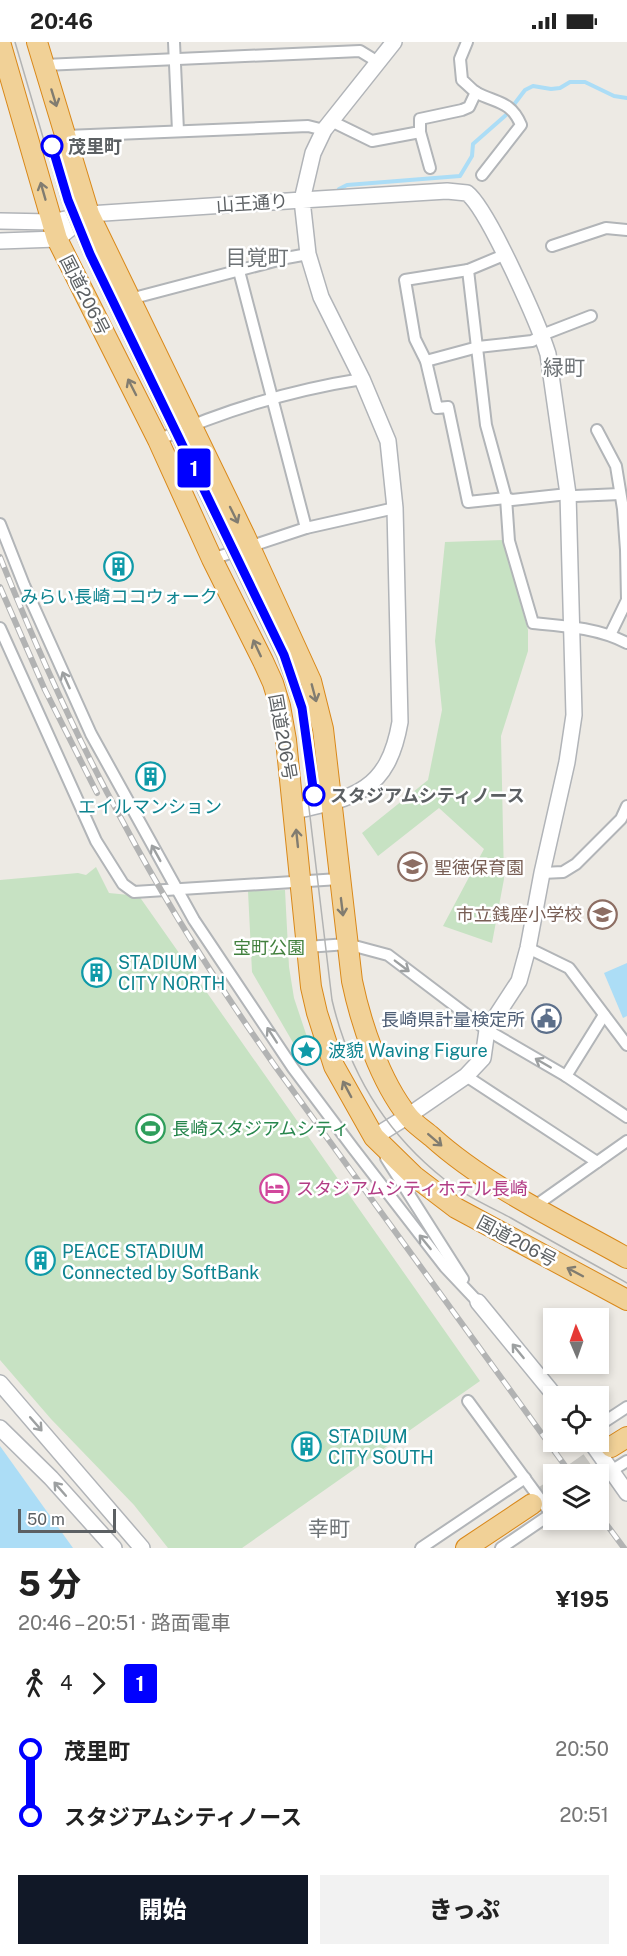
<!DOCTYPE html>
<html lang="ja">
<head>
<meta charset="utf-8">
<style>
  body { margin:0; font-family:"Public Sans","Noto Sans JP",sans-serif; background:#f2f2f2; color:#222; height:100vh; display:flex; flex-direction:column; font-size:22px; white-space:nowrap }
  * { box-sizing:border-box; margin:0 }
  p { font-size:20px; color:#767676 }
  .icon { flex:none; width:33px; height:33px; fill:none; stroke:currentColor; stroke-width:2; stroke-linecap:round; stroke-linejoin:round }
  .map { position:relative; height:1506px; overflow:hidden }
  .drawer { display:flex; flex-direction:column; background:#fff; flex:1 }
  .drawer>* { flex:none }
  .badge { padding:0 12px; border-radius:4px; font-size:21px; line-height:39px }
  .needle { width:39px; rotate:358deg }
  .fabs { position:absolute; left:543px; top:1266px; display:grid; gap:12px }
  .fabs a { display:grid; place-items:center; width:66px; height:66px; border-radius:0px; background:#fff; box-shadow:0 3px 9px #0003; font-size:30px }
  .scale { position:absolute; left:18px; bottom:15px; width:98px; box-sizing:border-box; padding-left:6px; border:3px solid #5c6063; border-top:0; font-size:16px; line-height:21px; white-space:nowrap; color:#5c6063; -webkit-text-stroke:4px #fff; paint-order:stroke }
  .map>.badge { position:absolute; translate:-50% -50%; box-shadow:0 0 0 3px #fff }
  .legs { display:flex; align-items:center; gap:9px; height:66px; padding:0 18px; font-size:20px }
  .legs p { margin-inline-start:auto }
  .summary { display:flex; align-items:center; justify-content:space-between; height:102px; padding:0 18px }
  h1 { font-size:33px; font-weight:800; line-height:45px }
  .action { display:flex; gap:12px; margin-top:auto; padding:12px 18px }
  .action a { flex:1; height:69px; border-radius:0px; background:#111827; color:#fff; font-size:24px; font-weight:800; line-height:69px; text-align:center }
  .action a+a { background:#f2f2f2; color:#222 }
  ul { padding:0 18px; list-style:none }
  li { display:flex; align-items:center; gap:21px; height:66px; font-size:22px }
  li i { display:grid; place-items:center; width:9px; height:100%; margin:0 8px; background:currentColor }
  li i::after { content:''; width:15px; height:15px; margin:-8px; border:4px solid; border-radius:50%; background:#fff }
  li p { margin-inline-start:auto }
  li:first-child i { background:linear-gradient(#0000 50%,currentColor 0) }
  li:last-child i { background:linear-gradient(currentColor 50%,#0000 0) }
  .status { display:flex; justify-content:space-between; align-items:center; height:42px; padding:0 30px; background:#fff; direction:ltr }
  .status svg { height:16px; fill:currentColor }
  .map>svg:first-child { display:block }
</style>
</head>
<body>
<div class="status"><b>20:46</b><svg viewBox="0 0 49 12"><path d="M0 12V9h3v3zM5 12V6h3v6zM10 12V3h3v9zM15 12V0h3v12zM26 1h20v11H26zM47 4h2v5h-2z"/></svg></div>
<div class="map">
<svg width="627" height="1506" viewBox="0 0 627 1506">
  <rect width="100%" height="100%" fill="#edeae4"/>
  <!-- green -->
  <g fill="#c7e2c3">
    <path d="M503 498 528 588V609L501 694 504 837 492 901 443 884 484 807 439 766 378 814 362 791 428 738 442 668 435 599 445 500Z"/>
    <path d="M96 825 109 851 139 854 480 1339 242 1506H168L134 1463 51 1377 0 1318V838L78 831 86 833Z"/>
    <path d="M285 848 289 925 294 956 308 998 295 1004 252 930 248 849Z"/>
  </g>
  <!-- water -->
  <g fill="#acddf6">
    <path d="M627 921V974L623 976 604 931Z"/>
    <path d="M0 1404 73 1506H0Z"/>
  </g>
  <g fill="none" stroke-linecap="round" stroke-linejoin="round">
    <!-- stream -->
    <path stroke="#acddf6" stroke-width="4" d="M339 147 347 143 460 134 472 114 473 102 506 73 525 48 533 44 551 47 560 46 570 40H585L614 54 627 56"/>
    <!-- highway-tunnel -->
    <g stroke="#c9c8c4" stroke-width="20" stroke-dasharray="20 10" stroke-linecap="butt">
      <path d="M573 1432 611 1405"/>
      <path d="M532 1462 554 1447"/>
    </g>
    <defs>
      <g id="street">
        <path d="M174 0 178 89"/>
        <path d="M467 0 460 17 462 38C467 42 472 48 477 51 497 61 511 59 521 83L482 133"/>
        <path d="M44 23 360 9 378 20"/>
        <path d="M331 79 372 99 420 90V77L462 68 469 65 476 50"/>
        <path d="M420 90 430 126"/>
        <path d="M66 94 308 84 324 88"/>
        <path d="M552 204 606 186 627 188"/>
        <path d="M504 213 468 228 405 238 415 297 426 319 437 366 448 365 468 460 506 456 512 458 568 452 575 454 620 452"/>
        <path d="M468 228 486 383 506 456 509 499 533 581C565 584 598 586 627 601"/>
        <path d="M239 229 306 486"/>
        <path d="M130 257 286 216 308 212"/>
        <path d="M426 319 478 305 532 299 547 291 591 274"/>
        <path d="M597 388 616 424 623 467 626 508 627 558 610 593"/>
        <path d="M158 398C222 369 292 348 362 337"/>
        <path d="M0 482 24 543 91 692 194 878 293 1026 353 1106 445 1225 478 1260"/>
        <path d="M212 517 306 486 395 466"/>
        <path d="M0 586 96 799 123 842 134 850 339 837"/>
        <path d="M542 831 563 830 576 822 621 777 627 764"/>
        <path d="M307 905 347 902 388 913 487 988 566 1034 627 1075"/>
        <path d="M528 906 569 926 627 1003"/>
        <path d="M466 1034 597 1120"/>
        <path d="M566 1034 604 973"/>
        <path d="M386 1116 463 1237"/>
        <path d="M535 1164 627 1099"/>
        <path d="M468 1359 551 1472 501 1506"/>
        <path d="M598 1384 627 1365"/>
        <path d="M611 1429 627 1419"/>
        <path d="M421 1506 525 1436"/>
      </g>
      <g id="secondary">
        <path d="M0 179 51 180 89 172 302 158 313 111 324 88 394 0"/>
        <path d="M0 199 57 197 86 174"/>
        <path d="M294 769C355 756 388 749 400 680L395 466 388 399 362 337 321 255 308 212 302 158 447 149 467 151C488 167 539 283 548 312L568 452 574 673 567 720 542 831 528 906 519 939 487 988 483 1016 466 1034 408 1074 374 1095"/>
        <path d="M478 1260 555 1354"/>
        <path d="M0 1341 142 1506"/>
        <path d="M0 1386 51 1436 114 1506"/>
        <path d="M591 1400 627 1451"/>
      </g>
      <g id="highway">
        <path d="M0 0 57 197 158 398 212 517 263 619 273 641 280 664 286 698 311 945 317 971 334 1024 374 1095 414 1134 456 1166 627 1258"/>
        <path d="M37 0 89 172 244 492 311 639 323 687 352 939C361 982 380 1039 408 1074 414 1082 424 1088 432 1095 486 1144 563 1180 627 1216"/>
        <path d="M611 1405 627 1395"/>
        <path d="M466 1506 532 1462"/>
      </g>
    </defs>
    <!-- street casing -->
    <use href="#street" stroke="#b2b5b8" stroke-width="14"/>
    <!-- secondary casing -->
    <use href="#secondary" stroke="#b1b4b8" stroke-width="18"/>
    <!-- highway casing -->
    <use href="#highway" stroke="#d98819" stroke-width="22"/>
    <!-- street -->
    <use href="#street" stroke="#fff" stroke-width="10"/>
    <!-- secondary -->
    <use href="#secondary" stroke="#fff" stroke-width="15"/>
    <!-- highway -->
    <use href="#highway" stroke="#f1d197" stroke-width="20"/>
    <!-- tram -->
    <path stroke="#b2b3b3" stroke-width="1.5" d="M15 0 62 160 84 214 277 615 296 667 300 691 332 958C349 1030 386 1091 444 1137 464 1153 488 1164 511 1176 549 1198 588 1219 627 1241"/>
    <defs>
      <g id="rail">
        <path d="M0 515C36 605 76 695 123 780 168 865 220 946 275 1024L571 1432"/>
        <path d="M0 545 45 648 97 751"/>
        <path d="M598 1471 624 1506"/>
      </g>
    </defs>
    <!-- rail casing -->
    <use href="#rail" stroke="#b2b3b3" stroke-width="6"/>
    <!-- rail -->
    <use href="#rail" stroke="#fff" stroke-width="4" stroke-dasharray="11" stroke-linecap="butt"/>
  </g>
  <!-- one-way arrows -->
  <defs><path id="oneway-shaft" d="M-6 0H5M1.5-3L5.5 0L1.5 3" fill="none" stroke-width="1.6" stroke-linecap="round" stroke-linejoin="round" transform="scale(1.5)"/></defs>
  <g stroke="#817c70">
    <use href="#oneway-shaft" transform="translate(54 56) rotate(73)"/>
    <use href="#oneway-shaft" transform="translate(43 149) rotate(-106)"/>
    <use href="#oneway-shaft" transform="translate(132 345) rotate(-117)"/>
    <use href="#oneway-shaft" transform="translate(234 473) rotate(64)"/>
    <use href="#oneway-shaft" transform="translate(257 606) rotate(-115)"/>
    <use href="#oneway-shaft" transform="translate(314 651) rotate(75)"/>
    <use href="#oneway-shaft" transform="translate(297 796) rotate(-96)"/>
    <use href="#oneway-shaft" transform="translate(342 865) rotate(83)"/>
    <use href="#oneway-shaft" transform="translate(347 1047) rotate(-118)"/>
    <use href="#oneway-shaft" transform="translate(435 1098) rotate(41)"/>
    <use href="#oneway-shaft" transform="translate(575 1230) rotate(-152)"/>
  </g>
  <g stroke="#9da0a1">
    <use href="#oneway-shaft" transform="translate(66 638) rotate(-114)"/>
    <use href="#oneway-shaft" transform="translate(156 811) rotate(-119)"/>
    <use href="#oneway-shaft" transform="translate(402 924) rotate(37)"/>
    <use href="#oneway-shaft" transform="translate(272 993) rotate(-123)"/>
    <use href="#oneway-shaft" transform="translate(543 1021) rotate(-150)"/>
    <use href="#oneway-shaft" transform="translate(425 1200) rotate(-129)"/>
    <use href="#oneway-shaft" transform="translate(518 1309) rotate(-129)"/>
    <use href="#oneway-shaft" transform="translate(36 1382) rotate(49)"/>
    <use href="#oneway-shaft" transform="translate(60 1447) rotate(-131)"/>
  </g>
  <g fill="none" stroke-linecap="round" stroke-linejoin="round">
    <defs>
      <path id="line-1" d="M52 104 68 158 90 212 284 613 302 666 314 753"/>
    </defs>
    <!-- line-1 casing -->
    <use href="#line-1" stroke="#fff" stroke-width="14"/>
    <!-- line-1 -->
    <use href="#line-1" stroke="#00f" stroke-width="9"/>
  </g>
  <!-- icons -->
  <defs>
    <symbol id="building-ring" viewBox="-11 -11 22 22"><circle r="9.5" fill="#fff" stroke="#0f9aa8" stroke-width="1.5"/><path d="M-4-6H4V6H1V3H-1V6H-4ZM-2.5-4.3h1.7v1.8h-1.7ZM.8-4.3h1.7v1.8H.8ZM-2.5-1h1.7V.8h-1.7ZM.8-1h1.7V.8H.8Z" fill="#0f9aa8"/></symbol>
    <symbol id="school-ring" viewBox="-11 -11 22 22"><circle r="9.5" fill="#fff" stroke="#8d6e63" stroke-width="1.5"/><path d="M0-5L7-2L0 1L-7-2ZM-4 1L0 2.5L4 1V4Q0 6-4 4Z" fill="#8d6e63"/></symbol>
    <symbol id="civic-ring" viewBox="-11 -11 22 22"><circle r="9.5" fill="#fff" stroke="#5c6f8a" stroke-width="1.5"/><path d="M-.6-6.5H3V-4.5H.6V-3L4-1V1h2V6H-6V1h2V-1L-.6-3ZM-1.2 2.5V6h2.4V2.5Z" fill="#5c6f8a"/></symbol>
    <symbol id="sight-ring" viewBox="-11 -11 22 22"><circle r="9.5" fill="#fff" stroke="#0f9aa8" stroke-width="1.5"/><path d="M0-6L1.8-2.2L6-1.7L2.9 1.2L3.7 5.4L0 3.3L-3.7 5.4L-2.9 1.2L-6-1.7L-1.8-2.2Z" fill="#0f9aa8"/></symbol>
    <symbol id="stadium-ring" viewBox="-11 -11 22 22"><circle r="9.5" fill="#fff" stroke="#2e9e5b" stroke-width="1.5"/><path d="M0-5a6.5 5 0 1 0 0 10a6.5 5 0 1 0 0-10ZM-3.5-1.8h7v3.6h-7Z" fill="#2e9e5b"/></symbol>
    <symbol id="hotel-ring" viewBox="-11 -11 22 22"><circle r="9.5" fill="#fff" stroke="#d1479c" stroke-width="1.5"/><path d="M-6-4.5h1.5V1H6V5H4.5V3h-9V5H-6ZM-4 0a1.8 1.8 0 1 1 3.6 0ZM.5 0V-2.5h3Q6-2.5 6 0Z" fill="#d1479c"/></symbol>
  </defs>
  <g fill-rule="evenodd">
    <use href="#building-ring" x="102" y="508" width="33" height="33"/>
    <use href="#building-ring" x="134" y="718" width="33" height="33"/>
    <use href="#school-ring" x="396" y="808" width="33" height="33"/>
    <use href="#school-ring" x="586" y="856" width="33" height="33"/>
    <use href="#building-ring" x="80" y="914" width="33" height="33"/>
    <use href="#civic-ring" x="530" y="960" width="33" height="33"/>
    <use href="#sight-ring" x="290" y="992" width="33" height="33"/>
    <use href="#stadium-ring" x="134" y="1070" width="33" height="33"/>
    <use href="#hotel-ring" x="258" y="1130" width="33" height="33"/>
    <use href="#building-ring" x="24" y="1202" width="33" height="33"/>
    <use href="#building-ring" x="290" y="1388" width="33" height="33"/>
  </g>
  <!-- markers -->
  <g fill="#fff" stroke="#00f" stroke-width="3">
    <circle cx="52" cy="104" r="10"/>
    <circle cx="314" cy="753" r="10"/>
  </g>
  <g text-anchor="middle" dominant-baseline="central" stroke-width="5" stroke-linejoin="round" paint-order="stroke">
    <!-- stop labels -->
    <g font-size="18" font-weight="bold" fill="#5c6063" stroke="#fff" text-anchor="start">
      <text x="68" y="104">茂里町</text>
      <text x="330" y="753">スタジアムシティノース</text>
    </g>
    <!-- street labels -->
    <g font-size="18" fill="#5c6063" stroke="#fff">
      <text transform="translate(252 161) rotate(-4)">山王通り</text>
      <text transform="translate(85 253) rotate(63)">国道206号</text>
      <text transform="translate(283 695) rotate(80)">国道206号</text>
      <text transform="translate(517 1199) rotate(28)">国道206号</text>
    </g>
    <!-- culture labels -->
    <g font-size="18" fill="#0d838f" stroke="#fff" text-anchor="start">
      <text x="119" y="554" text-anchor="middle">みらい長崎ココウォーク</text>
      <text x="150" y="764" text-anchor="middle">エイルマンション</text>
      <text x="118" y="920">STADIUM<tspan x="118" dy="21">CITY NORTH</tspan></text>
      <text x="328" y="1008">波貌 Waving Figure</text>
      <text x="62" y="1209">PEACE STADIUM<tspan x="62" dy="21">Connected by SoftBank</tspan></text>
      <text x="328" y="1394">STADIUM<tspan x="328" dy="21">CITY SOUTH</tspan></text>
    </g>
    <!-- education labels -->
    <g font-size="18" fill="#785e54" stroke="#fff" text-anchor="start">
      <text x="434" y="825">聖徳保育園</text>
      <text x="582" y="872" text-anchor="end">市立銭座小学校</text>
    </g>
    <!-- park labels -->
    <g font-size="18" fill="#42803e" stroke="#fff">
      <text x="269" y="905">宝町公園</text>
    </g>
    <!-- service labels -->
    <g font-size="18" fill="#4e5e75" stroke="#fff" text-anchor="end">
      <text x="525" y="977">長崎県計量検定所</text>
    </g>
    <!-- leisure labels -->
    <g font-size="18" fill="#27864d" stroke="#fff" text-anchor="start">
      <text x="172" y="1086">長崎スタジアムシティ</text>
    </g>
    <!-- hotel labels -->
    <g font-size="18" fill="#b23c85" stroke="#fff" text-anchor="start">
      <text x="296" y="1146">スタジアムシティホテル長崎</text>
    </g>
    <!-- quarter labels -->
    <g font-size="21" fill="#6d7275" stroke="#fff">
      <text x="257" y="215">目覚町</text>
      <text x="564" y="325">緑町</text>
      <text x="329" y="1486">幸町</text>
    </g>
  </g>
</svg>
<div class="fabs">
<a><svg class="needle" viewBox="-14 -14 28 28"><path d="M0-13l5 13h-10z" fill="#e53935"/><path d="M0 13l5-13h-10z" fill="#767676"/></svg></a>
<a><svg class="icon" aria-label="locate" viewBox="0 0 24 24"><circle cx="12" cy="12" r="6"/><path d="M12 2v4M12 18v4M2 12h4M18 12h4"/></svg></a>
<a><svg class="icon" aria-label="layers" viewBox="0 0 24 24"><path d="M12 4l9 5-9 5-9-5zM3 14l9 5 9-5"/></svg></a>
</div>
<div class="scale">50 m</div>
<b class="badge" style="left:194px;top:426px;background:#00f;color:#fff">1</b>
</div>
<section class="drawer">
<div class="summary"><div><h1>5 分</h1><p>20:46 – 20:51 · 路面電車</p></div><b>¥195</b></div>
<div class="legs"><svg class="icon" aria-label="walk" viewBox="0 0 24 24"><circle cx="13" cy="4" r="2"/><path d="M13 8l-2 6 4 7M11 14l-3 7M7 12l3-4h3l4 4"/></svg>4<svg class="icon" aria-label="forward" viewBox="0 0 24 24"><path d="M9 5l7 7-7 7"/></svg><b class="badge" style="background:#00f;color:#fff">1</b></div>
<ul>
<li><i style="color:#00f"></i><b>茂里町</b><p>20:50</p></li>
<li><i style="color:#00f"></i><b>スタジアムシティノース</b><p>20:51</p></li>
</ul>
<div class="action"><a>開始</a><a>きっぷ</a></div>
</section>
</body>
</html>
